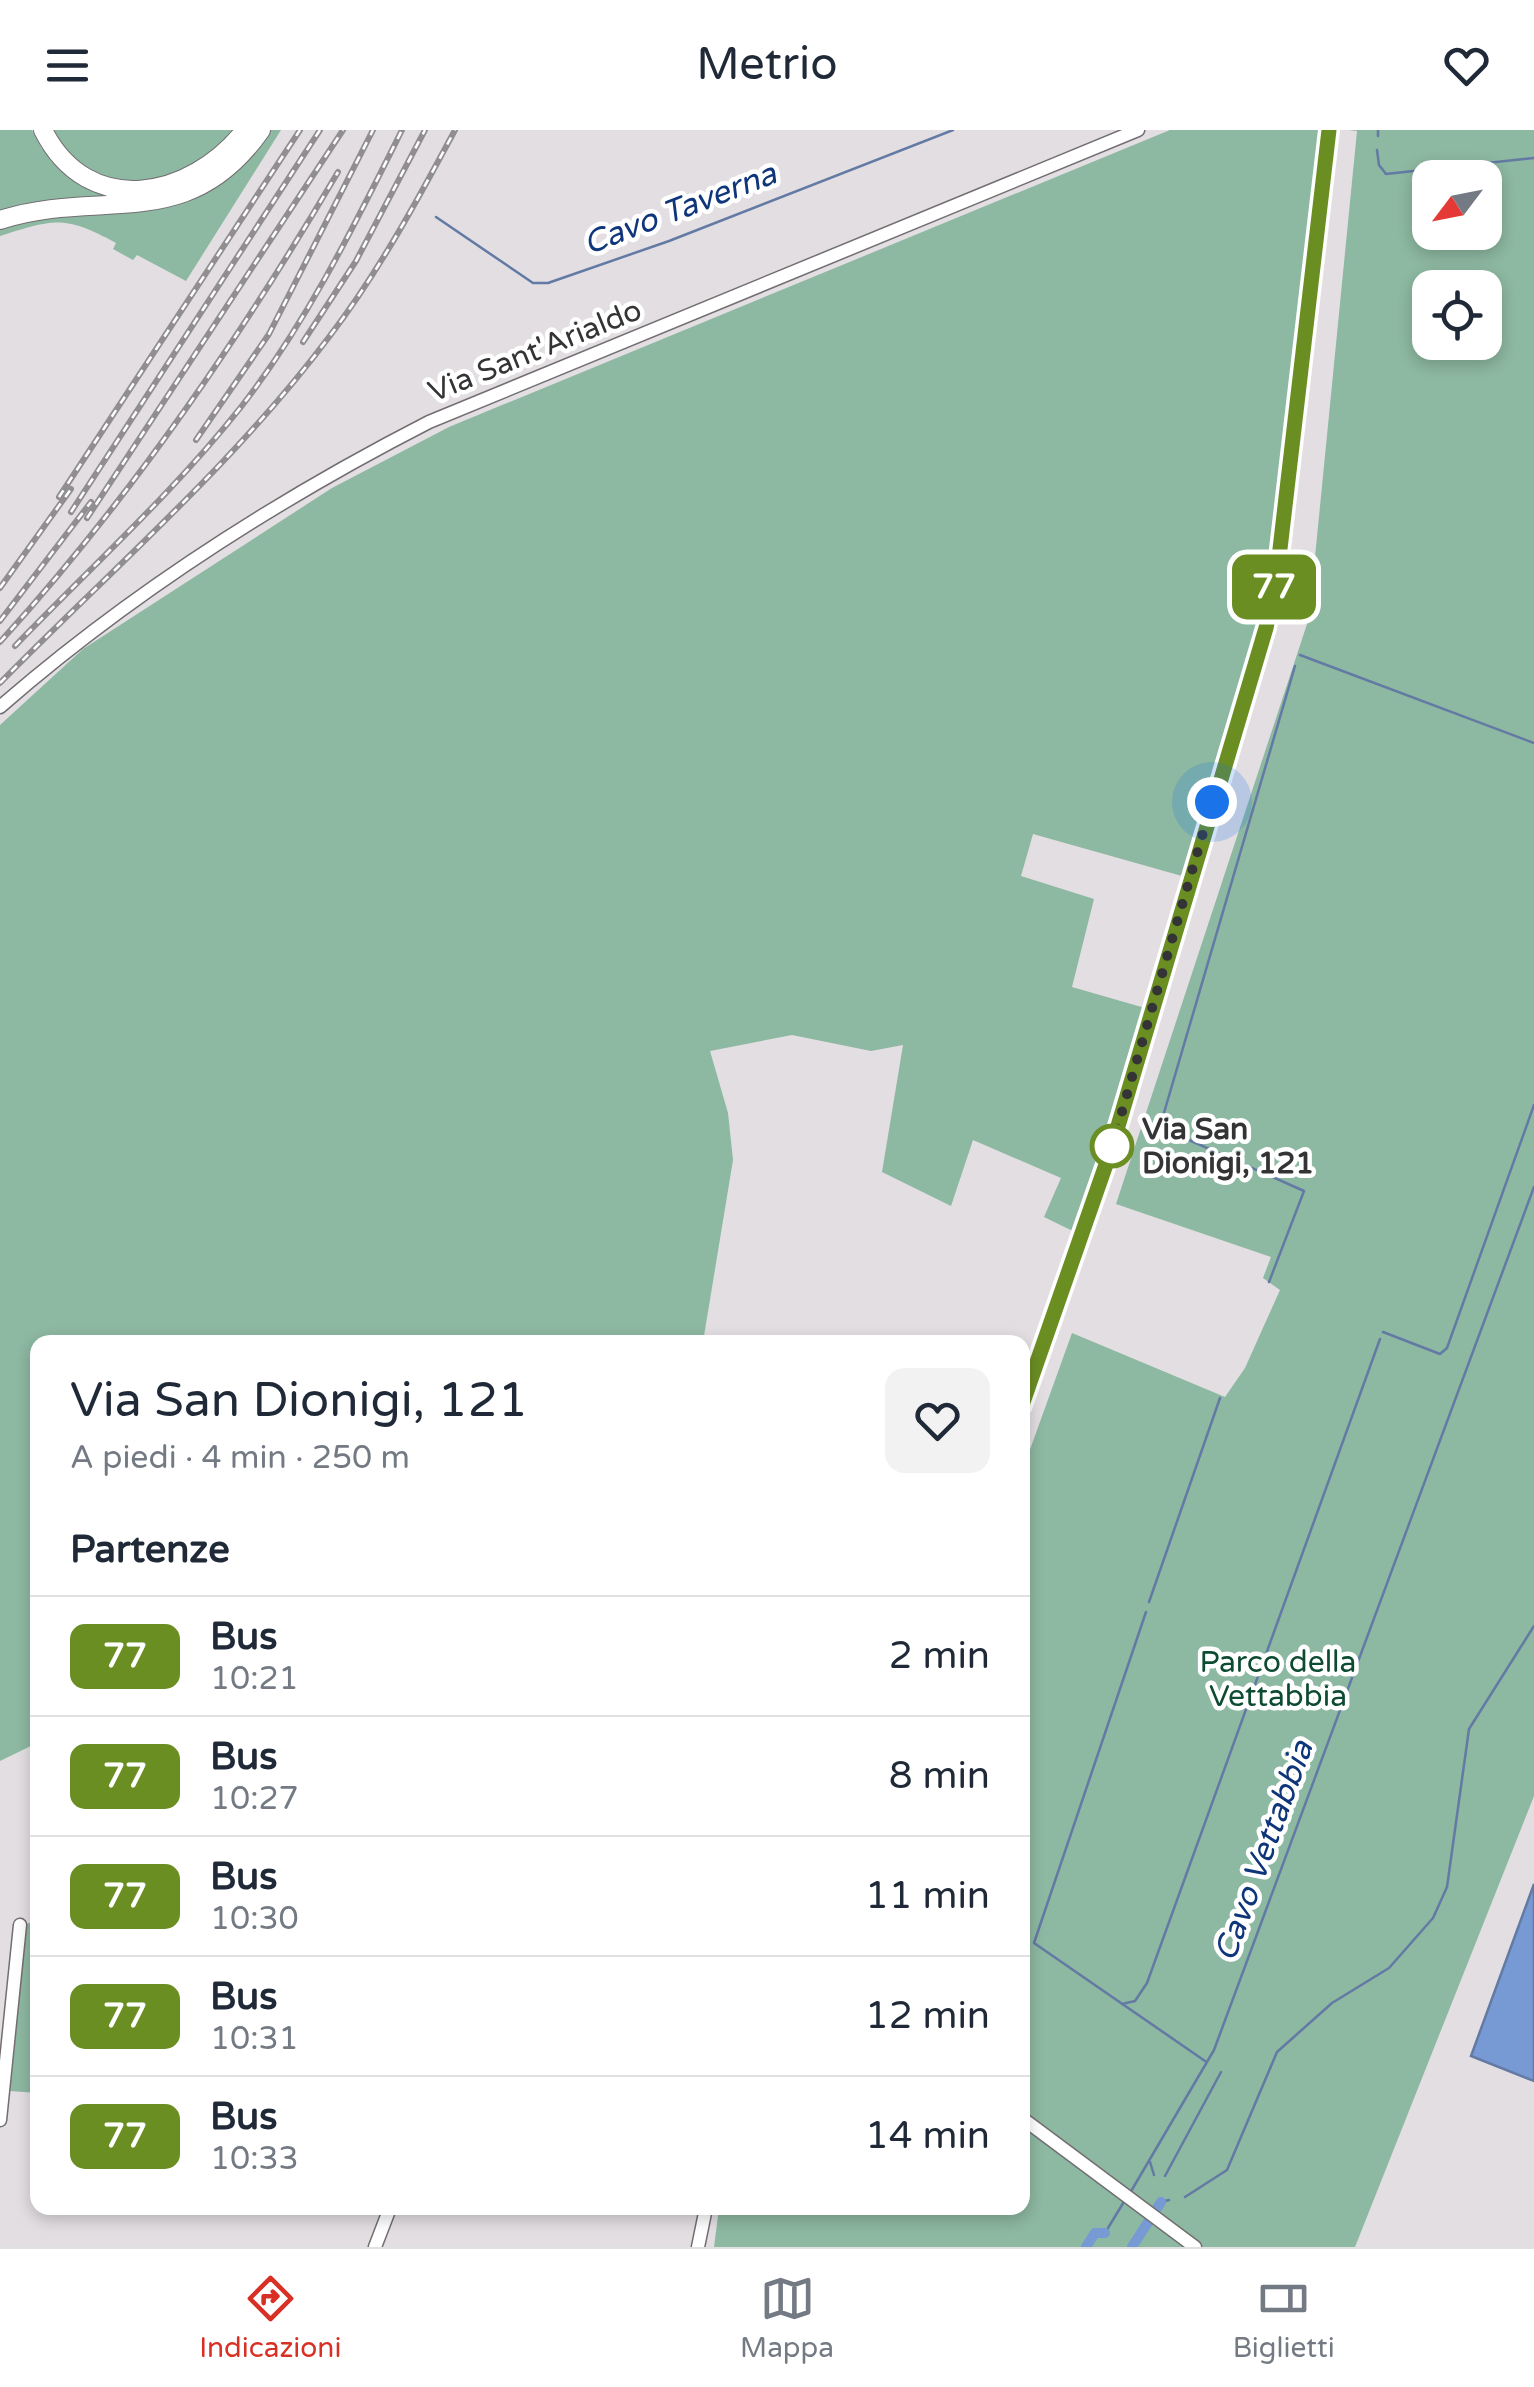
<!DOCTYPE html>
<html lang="it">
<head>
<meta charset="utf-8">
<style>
  body { margin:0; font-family:"Varela Round",sans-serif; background:#f2f2f3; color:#1f2937; height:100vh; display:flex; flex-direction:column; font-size:38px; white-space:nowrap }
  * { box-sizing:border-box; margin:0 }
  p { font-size:32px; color:#747a83 }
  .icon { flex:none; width:55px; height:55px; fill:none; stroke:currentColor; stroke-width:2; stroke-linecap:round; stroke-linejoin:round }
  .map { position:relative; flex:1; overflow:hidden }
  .side { position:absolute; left:30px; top:1205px; width:1000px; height:880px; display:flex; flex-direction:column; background:#fff; border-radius:20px; box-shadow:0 5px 15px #0003 }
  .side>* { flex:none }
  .badge { padding:0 20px; border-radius:15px; font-size:35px; line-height:65px }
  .needle { width:65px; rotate:238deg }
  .fabs { position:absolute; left:1412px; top:30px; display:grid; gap:20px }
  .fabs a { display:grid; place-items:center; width:90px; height:90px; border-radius:20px; background:#fff; box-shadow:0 5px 15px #0003; font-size:50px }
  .you { position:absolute; width:50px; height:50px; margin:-25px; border:8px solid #fff; border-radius:50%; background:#1a73e8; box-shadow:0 0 0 15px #1a73e833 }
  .map>.badge { position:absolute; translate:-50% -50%; box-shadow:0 0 0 5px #fff }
  h2 { padding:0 40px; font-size:38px; line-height:90px }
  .round { display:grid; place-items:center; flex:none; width:105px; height:105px; border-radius:20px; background:#f2f2f3 }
  .headline { display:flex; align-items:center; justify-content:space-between; height:170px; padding:0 40px }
  h1 { font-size:48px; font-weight:600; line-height:75px }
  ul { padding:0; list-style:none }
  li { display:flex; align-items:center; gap:30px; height:120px; padding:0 40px; border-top:2px solid #e0e1e3 }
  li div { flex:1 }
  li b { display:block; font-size:38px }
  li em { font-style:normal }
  li .badge { min-width:110px; font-weight:700; text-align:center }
  header { display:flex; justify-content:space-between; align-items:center; height:130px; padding:0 40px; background:#fff; font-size:45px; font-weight:600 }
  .tab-bar { display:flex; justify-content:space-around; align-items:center; height:140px; border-top:2px solid #e0e1e3; background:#fff; font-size:28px; color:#747a83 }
  .tab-bar a { display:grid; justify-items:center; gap:5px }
  .tab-bar .active { color:#d93025 }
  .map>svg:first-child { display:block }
</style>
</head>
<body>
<header><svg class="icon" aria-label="menu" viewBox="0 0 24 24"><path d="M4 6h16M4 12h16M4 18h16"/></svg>Metrio<svg class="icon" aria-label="heart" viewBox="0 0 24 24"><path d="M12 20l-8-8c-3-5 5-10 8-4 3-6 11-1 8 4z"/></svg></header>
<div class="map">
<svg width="1534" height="2117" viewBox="0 0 1534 2117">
  <rect width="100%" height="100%" fill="#e2dee2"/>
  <!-- green -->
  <g fill="#8db8a1" fill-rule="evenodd">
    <path d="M0 0H32L42 19 57 9 53 0H281L186 151 137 125 133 130 113 119 116 113C64 85 55 89 0 106Z"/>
    <path d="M1170 0H1321L1260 502 1237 558 1182 746 1033 704 1021 746 1094 769 1072 857 1145 878 1108 1023 1081 1105 1044 1087 1061 1048 973 1010 951 1076 882 1042 903 915 871 921 792 905 710 921 728 983 733 1030 703 1212H38L37 1613 0 1631V595L83 519 332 358 449 297Z"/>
    <path d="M1348 0H1534V1666L1355 2117H714L719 2078H1022L1023 1339 1072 1203 1225 1267 1245 1238 1280 1160 1263 1148 1271 1127 1116 1074 1309 488 1357 1ZM1430 48H1485V102H1430ZM1430 158H1485V212H1430Z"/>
    <path d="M37 1789V1963L10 1961 27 1794Z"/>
  </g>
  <!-- water -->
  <path fill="#7799d4" stroke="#637aa4" stroke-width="2.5" d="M1534 1754V1951L1471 1926Z"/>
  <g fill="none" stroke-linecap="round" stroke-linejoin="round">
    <!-- stream -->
    <g stroke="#637aa4" stroke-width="2.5">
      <path d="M1378 6V0"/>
      <path d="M1377 20 1379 35 1386 44 1534 28"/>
      <path d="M436 87 533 153H548L669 111 953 0"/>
      <path d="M1300 525 1534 613"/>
      <path d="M1269 1152 1304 1061 1162 998 1161 993 1295 536"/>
      <path d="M1383 1202 1440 1224 1447 1218 1534 975"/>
      <path d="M1149 1472 1220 1268"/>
      <path d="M1146 1482 1034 1813 1205 1931"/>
      <path d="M1122 1874 1135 1871 1147 1853 1380 1209"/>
      <path d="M1150 2032 1154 2045"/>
      <path d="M1165 2046 1221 1942"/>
      <path d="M1130 2063 1214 1920 1534 1057"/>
      <path d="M1185 2067 1227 2040 1277 1922 1332 1873 1389 1838 1433 1788 1447 1757 1469 1599 1534 1496"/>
      <path d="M1161 2072 1169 2070"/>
      <path d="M1105 2103 1125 2070"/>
    </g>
    <!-- canal -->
    <g stroke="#7799d4" stroke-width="10">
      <path d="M1086 2117 1095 2103H1105"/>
      <path d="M1132 2117 1161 2072"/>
    </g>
    <defs>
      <g id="minor">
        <path d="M0 577C131 463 275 371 429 292L1138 0"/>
        <path d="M1022 1275 1110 1023 1266 498 1278 436 1329 0"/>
        <path d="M1022 1988 1195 2117"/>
        <path d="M0 1990 20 1795"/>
        <path d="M375 2117 390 2078"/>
        <path d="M698 2117 706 2078"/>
      </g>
      <g id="highway">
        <path d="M43 0C88 90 191 69 245 0"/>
        <path d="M0 90C101 57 187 106 261 0"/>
      </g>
    </defs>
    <!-- minor casing -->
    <use href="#minor" stroke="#726e72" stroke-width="15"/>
    <!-- highway casing -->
    <use href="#highway" stroke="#726e72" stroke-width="20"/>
    <!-- minor -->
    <use href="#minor" stroke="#fff" stroke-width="12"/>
    <!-- highway -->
    <use href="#highway" stroke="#fff" stroke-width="18"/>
    <defs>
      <g id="rail">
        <path d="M303 212 356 131 425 0"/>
        <path d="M196 310 269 204 373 0"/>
        <path d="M59 367 300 0"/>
        <path d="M71 382 320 0"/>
        <path d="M87 388 343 0"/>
        <path d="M0 458 71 359"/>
        <path d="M0 491 91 372"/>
        <path d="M0 512C129 370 241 207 338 42"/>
        <path d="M15 516C91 437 173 363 241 277 307 192 354 96 402 0"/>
        <path d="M0 553C111 440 234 334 329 207 378 143 417 71 455 0"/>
      </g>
    </defs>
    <!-- rail casing -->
    <use href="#rail" stroke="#908e91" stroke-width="6"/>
    <!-- rail -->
    <use href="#rail" stroke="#fff" stroke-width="2.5" stroke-dasharray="8" stroke-linecap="butt"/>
  </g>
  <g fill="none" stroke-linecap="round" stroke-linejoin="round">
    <defs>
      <path id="line" d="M1022 1275 1110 1023 1266 498 1278 436 1329 0"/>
    </defs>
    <!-- line casing -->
    <use href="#line" stroke="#fff" stroke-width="22"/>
    <!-- line -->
    <use href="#line" stroke="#6b8e23" stroke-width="15"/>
    <!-- walk -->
    <path stroke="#343335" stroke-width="10" stroke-dasharray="0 18" d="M1112 1016 1212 672"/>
  </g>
  <!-- markers -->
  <circle fill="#fff" stroke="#6b8e23" stroke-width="5" cx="1112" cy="1016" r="20"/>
  <g text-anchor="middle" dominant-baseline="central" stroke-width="9" stroke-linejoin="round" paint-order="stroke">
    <!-- street labels -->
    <g font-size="30" fill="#343335" stroke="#fff">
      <text transform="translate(535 221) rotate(-22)">Via Sant'Arialdo</text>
    </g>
    <!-- stop labels -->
    <g font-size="30" font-weight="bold" fill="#343335" stroke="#fff" text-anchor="start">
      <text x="1142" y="999">Via San<tspan x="1142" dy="34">Dionigi, 121</tspan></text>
    </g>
    <!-- park labels -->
    <g font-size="30" fill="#0d4b32" stroke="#fff">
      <text x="1278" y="1532">Parco della<tspan x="1278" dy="34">Vettabbia</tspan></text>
    </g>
    <!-- water labels -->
    <g font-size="32" font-style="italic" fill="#0f367a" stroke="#fff">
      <text transform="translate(680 79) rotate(-21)">Cavo Taverna</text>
      <text transform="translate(1264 1721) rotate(-70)">Cavo Vettabbia</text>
    </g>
  </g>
</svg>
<div class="fabs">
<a><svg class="needle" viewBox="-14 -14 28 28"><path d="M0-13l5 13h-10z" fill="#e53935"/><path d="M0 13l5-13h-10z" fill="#747a83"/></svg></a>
<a><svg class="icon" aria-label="locate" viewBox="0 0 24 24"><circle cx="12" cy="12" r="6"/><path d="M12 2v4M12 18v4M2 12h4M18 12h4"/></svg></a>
</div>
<div class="you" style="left:1212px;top:672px"></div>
<b class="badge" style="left:1274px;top:457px;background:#6b8e23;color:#fff">77</b>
<section class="side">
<div class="headline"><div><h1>Via San Dionigi, 121</h1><p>A piedi · 4 min · 250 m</p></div><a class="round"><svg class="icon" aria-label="heart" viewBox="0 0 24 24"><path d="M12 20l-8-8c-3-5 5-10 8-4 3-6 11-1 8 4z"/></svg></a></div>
<h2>Partenze</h2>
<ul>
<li><span class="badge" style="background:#6b8e23;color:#fff">77</span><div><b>Bus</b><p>10:21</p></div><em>2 min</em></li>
<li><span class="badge" style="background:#6b8e23;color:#fff">77</span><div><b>Bus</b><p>10:27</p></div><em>8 min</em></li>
<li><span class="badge" style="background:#6b8e23;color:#fff">77</span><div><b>Bus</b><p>10:30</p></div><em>11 min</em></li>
<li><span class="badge" style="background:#6b8e23;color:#fff">77</span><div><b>Bus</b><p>10:31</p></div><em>12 min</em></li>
<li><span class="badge" style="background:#6b8e23;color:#fff">77</span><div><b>Bus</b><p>10:33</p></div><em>14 min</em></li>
</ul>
</section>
</div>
<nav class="tab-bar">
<a class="active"><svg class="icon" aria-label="directions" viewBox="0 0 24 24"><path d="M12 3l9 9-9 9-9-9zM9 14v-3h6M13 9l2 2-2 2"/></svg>Indicazioni</a>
<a><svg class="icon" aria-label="map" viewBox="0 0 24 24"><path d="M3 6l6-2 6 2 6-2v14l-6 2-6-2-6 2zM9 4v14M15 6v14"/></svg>Mappa</a>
<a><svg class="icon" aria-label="tickets" viewBox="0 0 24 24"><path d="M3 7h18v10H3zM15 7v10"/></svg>Biglietti</a>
</nav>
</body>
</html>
